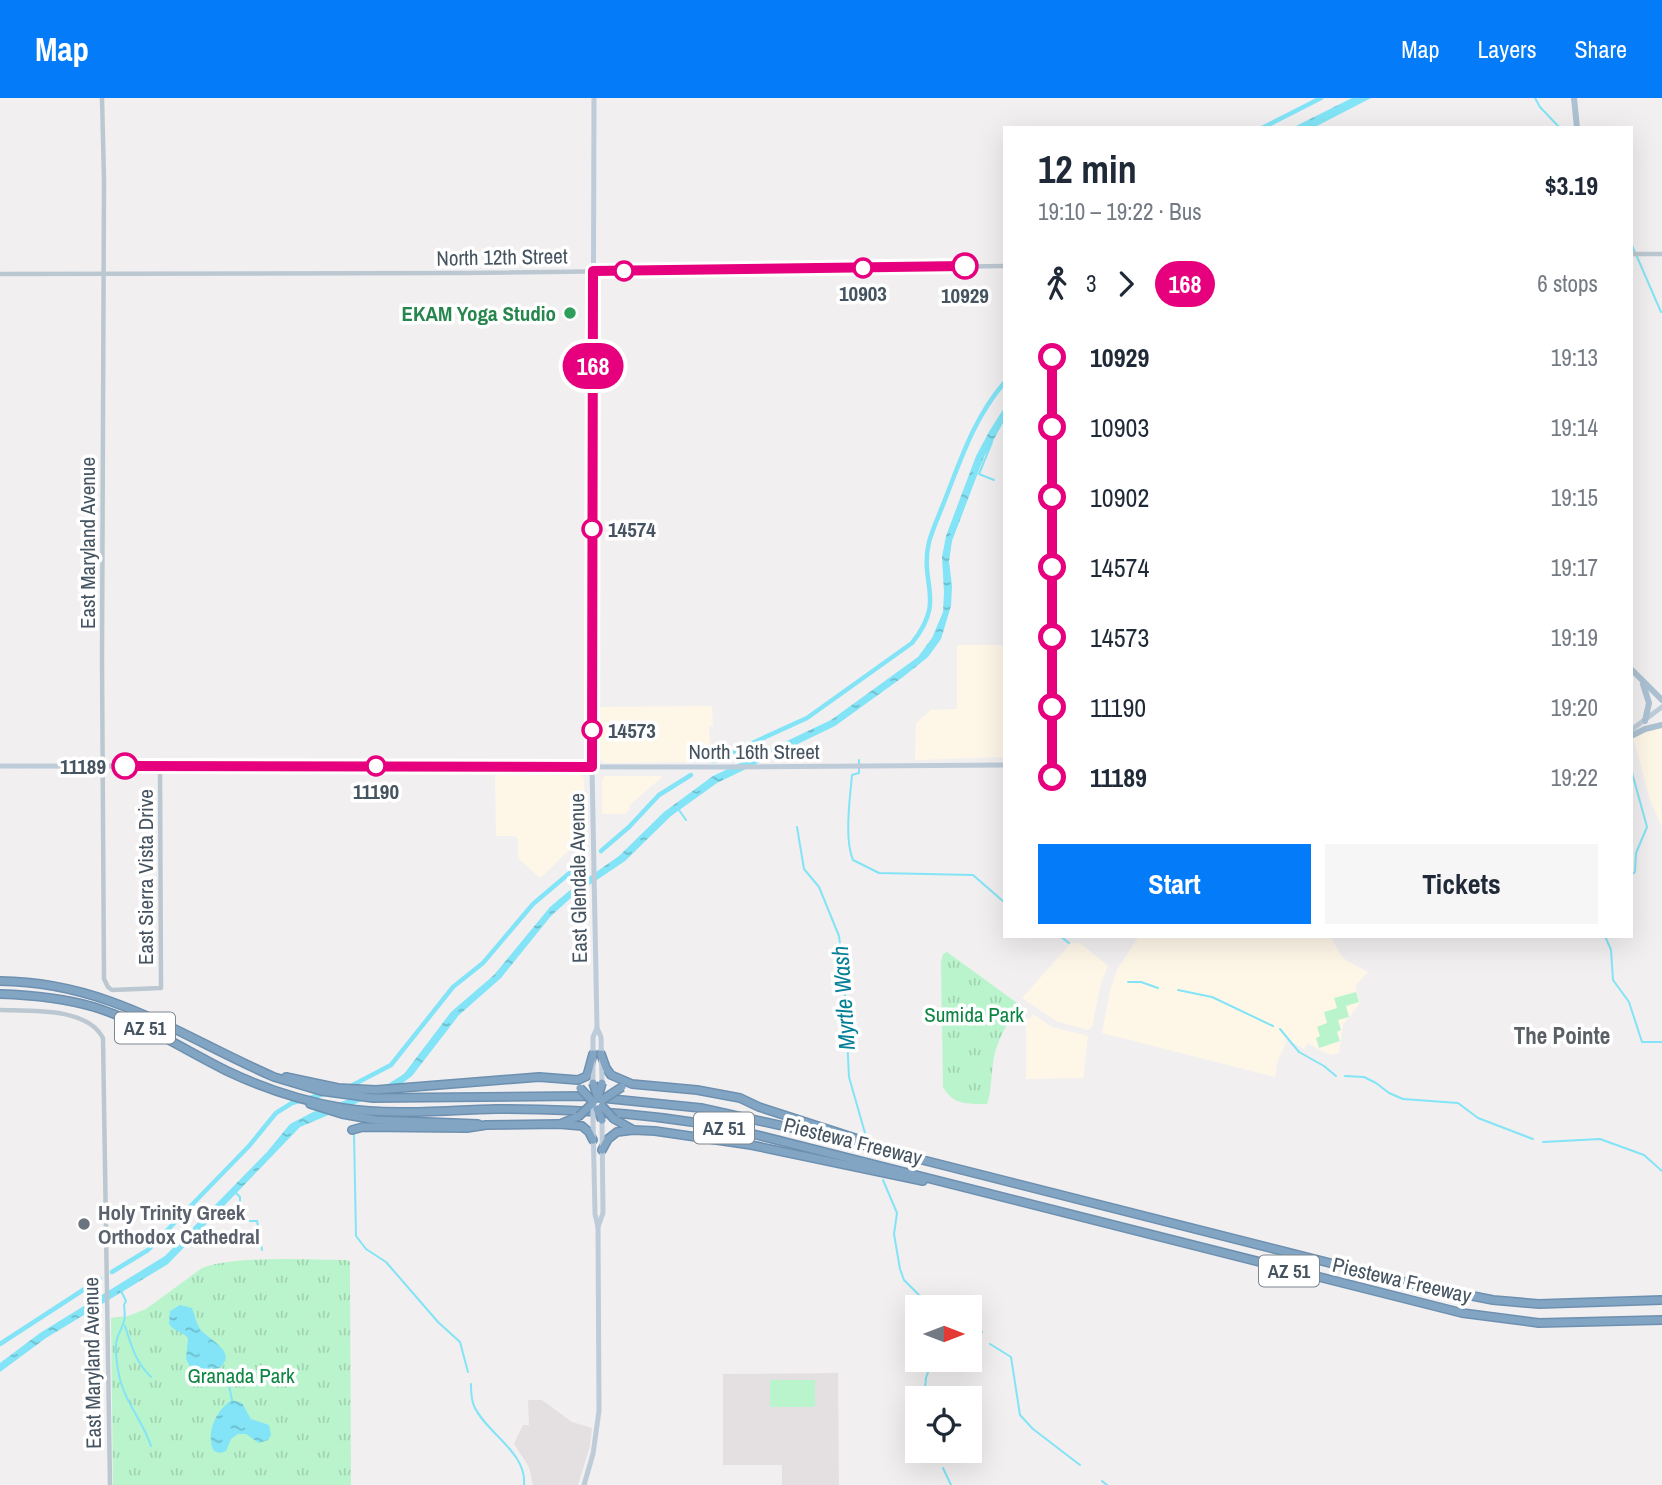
<!DOCTYPE html>
<html lang="en">
<head>
<meta charset="utf-8">
<style>
  body { margin:0; font-family:"Archivo Narrow",sans-serif; background:#f6f6f7; color:#1f2937; height:100vh; display:flex; flex-direction:column; font-size:26px; white-space:nowrap }
  * { box-sizing:border-box; margin:0 }
  p { font-size:23px; color:#747a83 }
  .icon { flex:none; width:38px; height:38px; fill:none; stroke:currentColor; stroke-width:2; stroke-linecap:round; stroke-linejoin:round }
  .map { position:relative; flex:1; overflow:hidden }
  .side { position:absolute; left:1003px; top:28px; width:630px; height:812px; display:flex; flex-direction:column; background:#fff; border-radius:0px; box-shadow:0 7px 28px #0002 }
  .side>* { flex:none }
  .badge { padding:0 14px; border-radius:23px; font-size:24px; line-height:46px }
  .needle { width:46px; rotate:90deg }
  .controls { position:absolute; left:905px; top:1197px; display:grid; gap:14px }
  .controls a { display:grid; place-items:center; width:77px; height:77px; border-radius:0px; background:#fff; box-shadow:0 7px 28px #0002; font-size:35px }
  .map>.badge { position:absolute; translate:-50% -50%; box-shadow:0 0 0 4px #fff }
  .legs { display:flex; align-items:center; gap:10px; height:77px; padding:0 35px; font-size:23px }
  .legs p { margin-inline-start:auto }
  .overview { display:flex; align-items:center; justify-content:space-between; height:119px; padding:0 35px }
  h1 { font-size:38px; font-weight:700; line-height:52px }
  .cta { display:flex; gap:14px; margin-top:auto; padding:14px 35px }
  .cta a { flex:1; height:80px; border-radius:0px; background:#047bf8; color:#fff; font-size:28px; font-weight:700; line-height:80px; text-align:center }
  .cta a+a { background:#f6f6f7; color:#1f2937 }
  ul { padding:0 35px; list-style:none }
  li { display:flex; align-items:center; gap:24px; height:70px; font-size:26px }
  li i { display:grid; place-items:center; width:10px; height:100%; margin:0 9px; background:currentColor }
  li i::after { content:''; width:18px; height:18px; margin:-9px; border:5px solid; border-radius:50%; background:#fff }
  li p { margin-inline-start:auto }
  li:first-child i { background:linear-gradient(#0000 50%,currentColor 0) }
  li:last-child i { background:linear-gradient(currentColor 50%,#0000 0) }
  header { display:flex; align-items:center; gap:42px; box-sizing:border-box; height:98px; padding:0 35px; background:#047bf8; color:#fff }
  header strong { font-size:33px }
  nav { display:flex; gap:38px; margin-inline-start:auto; font-size:24px }
  .map>svg:first-child { display:block }
</style>
</head>
<body>
<header>
<strong>Map</strong>
<nav><a>Map</a><a>Layers</a><a>Share</a></nav>
</header>
<div class="map">
<svg width="1662" height="1387" viewBox="0 0 1662 1387">
  <defs>
    <pattern id="grass-tufts" width="24" height="20" patternUnits="userSpaceOnUse" patternTransform="scale(1.75)"><rect width="24" height="20" fill="#baf4cd"/><path d="M3 7l-1-3M5 7V3M7 7l1-3M15 17l-1-3M17 17v-4M19 17l1-3" fill="none" stroke="#a1d3b3"/></pattern>
    <pattern id="water-ripples" width="26" height="14" patternUnits="userSpaceOnUse" patternTransform="scale(1.75)"><rect width="26" height="14" fill="#82e4f6"/><path d="M2 4q2-2 4 0t4 0M15 11q2-2 4 0t4 0" fill="none" stroke="#6cbbcb"/></pattern>
  </defs>
  <rect width="100%" height="100%" fill="#f2eff0"/>
  <!-- commercial -->
  <g fill="#fef7e8">
    <path d="M957 547H1004V659L915 662 916 625 931 612 957 611Z"/>
    <path d="M712 608 713 628 709 629 710 654 695 661V664L605 665 599 661V609Z"/>
    <path d="M1662 629V729L1650 702 1633 639 1647 631Z"/>
    <path d="M495 677H581L584 680 585 741 565 756 540 780 518 760V741L515 738H496Z"/>
    <path d="M605 678H663L629 708 631 710 625 716H602V682Z"/>
    <path d="M1139 838H1330L1340 856 1347 863 1368 874 1355 888 1360 905 1343 927 1339 955 1331 957 1324 954 1307 945 1304 951 1287 941 1277 965 1275 979 1102 935 1110 893 1117 872Z"/>
    <path d="M1071 845H1080L1108 868 1101 885 1092 929 1088 932 1056 923 1022 900Z"/>
    <path d="M1033 916 1052 929 1088 938 1083 980 1026 981V921L1031 920Z"/>
  </g>
  <!-- education -->
  <g fill="#e4e0e2">
    <path d="M838 1275 839 1387H782V1367H723V1276Z"/>
    <path d="M528 1302H542L572 1324 592 1330 590 1348 578 1387H533L529 1369 514 1346 523 1327H529Z"/>
  </g>
  <!-- grass -->
  <g fill="url(#grass-tufts)">
    <path d="M947 854 1017 905C1011 921 1001 935 996 951 991 966 992 996 987 1006 967 1006 953 1007 943 989L941 865 943 856Z"/>
    <path d="M348 1162 350 1164 351 1387H113L111 1220 128 1218 146 1211 202 1170C237 1157 308 1162 348 1162Z"/>
  </g>
  <!-- pitch -->
  <g fill="#baf4cd">
    <path d="M1356 894 1359 904 1346 908 1349 919 1338 922 1341 932 1337 934 1340 943 1319 950 1316 940 1320 938 1317 929 1327 925 1324 914 1337 910 1334 900Z"/>
    <rect x="770" y="1282" width="45" height="27"/>
  </g>
  <!-- water -->
  <g fill="url(#water-ripples)">
    <path d="M1352 0H1371L1313 30H1292Z"/>
    <path d="M1004 310V323L984 359 952 443 949 463 952 488 951 508 941 541 928 559 903 579 835 628 717 685 671 718 625 763 573 798 551 818 501 880 459 917 412 978 400 987 300 1029 168 1166 46 1240 0 1274V1265L40 1235 165 1158 267 1054 290 1026 313 1014 383 989 404 976 451 914 494 877 550 809 569 793 619 758 664 714 713 678 831 622 918 559 932 540 943 514 944 494 942 459 946 438 976 358 990 332Z"/>
    <path d="M180 1207 192 1210C195 1217 196 1226 201 1232 212 1244 244 1257 212 1275L200 1276 191 1271 186 1261 188 1240C182 1233 174 1234 169 1226L170 1213Z"/>
    <path d="M232 1302 242 1305 251 1321 269 1327 271 1337 268 1342 259 1345 246 1336H238L231 1341 226 1353 220 1355 214 1353C205 1336 216 1312 232 1302Z"/>
  </g>
  <g fill="none" stroke-linecap="round" stroke-linejoin="round">
    <!-- stream -->
    <g stroke="#82e4f6" stroke-width="2">
      <path d="M1535 0 1540 9 1560 30"/>
      <path d="M1631 145 1661 214"/>
      <path d="M992 344 979 376 994 382"/>
      <path d="M859 662V675L852 677C850 700 844 741 853 762L879 775 973 777 1004 804"/>
      <path d="M1631 671 1647 729 1636 755 1635 774 1631 777"/>
      <path d="M679 712 686 722"/>
      <path d="M797 729 804 771 819 789 839 838 844 879 849 979 865 1035"/>
      <path d="M1060 838 1069 845"/>
      <path d="M1605 838 1611 852 1613 882 1629 904 1642 944H1662"/>
      <path d="M1128 884H1141L1158 890"/>
      <path d="M1178 892 1212 899 1273 928"/>
      <path d="M1280 931 1299 954 1324 968 1336 978"/>
      <path d="M1345 978 1364 979 1376 985 1389 995 1403 1001 1458 1005 1478 1020 1533 1041"/>
      <path d="M354 1036 356 1138 366 1151 386 1164 438 1224 460 1244 468 1274"/>
      <path d="M1543 1044 1600 1041 1644 1057 1662 1073"/>
      <path d="M883 1082 897 1115 894 1136 900 1171 904 1182 923 1201 926 1209"/>
      <path d="M236 1095 240 1099V1120L243 1123H257L262 1152"/>
      <path d="M121 1193 126 1203 124 1207C126 1223 124 1224 118 1238 114 1247 117 1267 119 1277 124 1303 143 1323 151 1348"/>
      <path d="M924 1202 934 1209"/>
      <path d="M125 1228C132 1249 135 1263 151 1279"/>
      <path d="M970 1229 982 1234"/>
      <path d="M990 1246 1011 1259 1020 1317 1033 1331 1080 1367"/>
      <path d="M222 1272 227 1278 232 1302"/>
      <path d="M471 1286C471 1293 471 1301 474 1308 486 1335 527 1354 524 1387"/>
      <path d="M924 1300 926 1280 932 1262"/>
      <path d="M934 1353 935 1363"/>
      <path d="M943 1370 951 1387"/>
      <path d="M1102 1383 1107 1387"/>
    </g>
    <!-- canal -->
    <g stroke="#82e4f6" stroke-width="4.5">
      <path d="M1262 30 1321 0"/>
      <path d="M713 663 807 620 912 545C947 501 919 487 929 444 933 429 941 413 946 399 962 358 975 319 1004 285"/>
      <path d="M601 753 629 729 659 697 691 677"/>
      <path d="M349 989 391 967 453 889 483 865 533 806 585 762"/>
      <path d="M112 1174 148 1152 249 1048 276 1015 292 1005 324 996"/>
      <path d="M0 1246 100 1181"/>
    </g>
    <defs>
      <g id="motorway">
        <path d="M0 883C108 884 180 938 274 979L321 993 373 1000 582 998 701 1010 824 1037 1417 1187 1493 1202 1539 1206 1662 1202"/>
        <path d="M0 896C32 897 63 900 94 909 142 924 183 951 227 973 265 991 302 1003 343 1010 393 1018 445 1012 496 1011 584 1011 668 1016 753 1036L1462 1215 1539 1225 1662 1222"/>
        <path d="M601 956 606 970 611 977 632 986 697 992 740 1000 759 1009 858 1041"/>
        <path d="M286 979 338 990 376 992 539 979 578 982 587 978 593 956"/>
        <path d="M310 1006 342 1016 376 1022 478 1026"/>
        <path d="M614 1021 632 1031"/>
        <path d="M560 1026 579 1018"/>
        <path d="M352 1032 363 1029 467 1030 486 1027 559 1026 582 1028 589 1034 593 1042"/>
        <path d="M602 1052 608 1041 617 1034 633 1032 655 1033 751 1047 923 1083"/>
      </g>
    </defs>
    <!-- motorway casing -->
    <use href="#motorway" stroke="#6d90b0" stroke-width="10"/>
    <!-- tertiary -->
    <g stroke="#bcc8d1" stroke-width="4.5">
      <path d="M102 0 104 82 102 562 104 881 108 889 112 892 161 890 160 668"/>
      <path d="M1631 156H1662"/>
      <path d="M0 176 467 175 1004 168"/>
      <path d="M0 912C30 913 87 909 103 940L110 1387"/>
    </g>
    <!-- secondary -->
    <g stroke="#beccd9" stroke-width="5">
      <path d="M594 0 592 669 597 930 601 939 602 985"/>
      <path d="M1631 632 1662 609"/>
      <path d="M0 668 721 669 1004 667"/>
      <path d="M593 985V939L597 930"/>
      <path d="M598 1129 603 1115 602 1022"/>
      <path d="M584 1387 593 1356 599 1313 598 1129 595 1116 593 1023"/>
    </g>
    <!-- primary -->
    <g stroke="#acc1d2" stroke-width="6">
      <path d="M1574 0 1577 30"/>
      <path d="M1631 571 1662 602"/>
      <path d="M1643 586 1649 605 1645 623"/>
      <path d="M1631 638 1645 631 1662 627"/>
    </g>
    <!-- motorway -->
    <use href="#motorway" stroke="#82a5c4" stroke-width="7"/>
    <defs>
      <g id="motorway-bridge">
        <path d="M593 985 598 1000"/>
        <path d="M580 990 593 1004"/>
        <path d="M598 999 602 985"/>
        <path d="M602 1002 622 989"/>
        <path d="M602 1008 614 1021"/>
        <path d="M597 1011 602 1022"/>
        <path d="M579 1018 593 1005"/>
      </g>
    </defs>
    <!-- motorway-bridge casing -->
    <use href="#motorway-bridge" stroke="#6d90b0" stroke-width="10" stroke-linecap="butt"/>
    <!-- secondary-bridge -->
    <path stroke="#beccd9" stroke-width="5" d="M593 1023V1005"/>
    <!-- motorway-bridge -->
    <use href="#motorway-bridge" stroke="#82a5c4" stroke-width="7"/>
  </g>
  <g fill="none" stroke-linecap="round" stroke-linejoin="round">
    <defs>
      <path id="line-1" d="M125 668 592 669 593 173 965 168"/>
    </defs>
    <!-- line-1 casing -->
    <use href="#line-1" stroke="#fff" stroke-width="16"/>
    <!-- line-1 -->
    <use href="#line-1" stroke="#e6007e" stroke-width="10"/>
  </g>
  <!-- markers -->
  <g fill="#fff" stroke="#e6007e" stroke-width="3.5">
    <circle cx="965" cy="168" r="12"/>
    <circle cx="863" cy="170" r="9"/>
    <circle cx="624" cy="173" r="9"/>
    <circle cx="592" cy="431" r="9"/>
    <circle cx="592" cy="632" r="9"/>
    <circle cx="125" cy="668" r="12"/>
    <circle cx="376" cy="668" r="9"/>
  </g>
  <circle fill="#2e9e5b" stroke="#fff" stroke-width="2.5" cx="570" cy="215" r="7"/>
  <circle fill="#6b7280" stroke="#fff" stroke-width="2.5" cx="84" cy="1126" r="7"/>
  <g text-anchor="middle" dominant-baseline="central" stroke-width="7" stroke-linejoin="round" paint-order="stroke">
    <!-- shield labels -->
    <g fill="#fff" stroke="#7d8790" stroke-width="2">
      <rect x="115" y="914.5" width="60" height="31" rx="5"/>
      <rect x="694" y="1014.5" width="60" height="31" rx="5"/>
      <rect x="1259" y="1157.5" width="60" height="31" rx="5"/>
    </g>
    <g font-size="19" font-weight="bold" fill="#455460">
      <text x="145" y="930">AZ 51</text>
      <text x="724" y="1030">AZ 51</text>
      <text x="1289" y="1173">AZ 51</text>
    </g>
    <!-- street labels -->
    <g font-size="21" fill="#455460" stroke="#fff">
      <text transform="translate(502 159) rotate(-1)">North 12th Street</text>
      <text transform="translate(87 445) rotate(-90)">East Maryland Avenue</text>
      <text x="754" y="653">North 16th Street</text>
      <text transform="translate(145 779) rotate(-90)">East Sierra Vista Drive</text>
      <text transform="translate(578 780) rotate(-91)">East Glendale Avenue</text>
      <text transform="translate(853 1043) rotate(14)">Piestewa Freeway</text>
      <text transform="translate(1402 1182) rotate(13)">Piestewa Freeway</text>
      <text transform="translate(92 1265) rotate(-91)">East Maryland Avenue</text>
    </g>
    <!-- stop labels -->
    <g font-size="21" font-weight="bold" fill="#455460" stroke="#fff">
      <text x="863" y="195">10903</text>
      <text x="965" y="197">10929</text>
      <text x="608" y="431" text-anchor="start">14574</text>
      <text x="608" y="632" text-anchor="start">14573</text>
      <text x="106" y="668" text-anchor="end">11189</text>
      <text x="376" y="693">11190</text>
    </g>
    <!-- leisure labels -->
    <g font-size="21" font-weight="bold" fill="#27864d" stroke="#fff" text-anchor="end">
      <text x="556" y="215">EKAM Yoga Studio</text>
    </g>
    <!-- park labels -->
    <g font-size="21" fill="#0c8542" stroke="#fff">
      <text x="974" y="916">Sumida Park</text>
      <text x="241" y="1277">Granada Park</text>
    </g>
    <!-- worship labels -->
    <g font-size="21" font-weight="bold" fill="#5b616d" stroke="#fff" text-anchor="start">
      <text x="98" y="1114">Holy Trinity Greek<tspan x="98" dy="24">Orthodox Cathedral</tspan></text>
    </g>
    <!-- water labels -->
    <g font-size="23" font-style="italic" fill="#037f97" stroke="#fff">
      <text transform="translate(843 900) rotate(-94)">Myrtle Wash</text>
    </g>
    <!-- neighbourhood labels -->
    <g font-size="23" font-weight="bold" fill="#5b6066" stroke="#fff">
      <text x="1562" y="937">The Pointe</text>
    </g>
  </g>
</svg>
<div class="controls">
<a><svg class="needle" viewBox="-14 -14 28 28"><path d="M0-13l5 13h-10z" fill="#e53935"/><path d="M0 13l5-13h-10z" fill="#747a83"/></svg></a>
<a><svg class="icon" aria-label="locate" viewBox="0 0 24 24"><circle cx="12" cy="12" r="6"/><path d="M12 2v4M12 18v4M2 12h4M18 12h4"/></svg></a>
</div>
<b class="badge" style="left:593px;top:268px;background:#e6007e;color:#fff">168</b>
<section class="side">
<div class="overview"><div><h1>12 min</h1><p>19:10 – 19:22 · Bus</p></div><b>$3.19</b></div>
<div class="legs"><svg class="icon" aria-label="walk" viewBox="0 0 24 24"><circle cx="13" cy="4" r="2"/><path d="M13 8l-2 6 4 7M11 14l-3 7M7 12l3-4h3l4 4"/></svg>3<svg class="icon" aria-label="forward" viewBox="0 0 24 24"><path d="M9 5l7 7-7 7"/></svg><b class="badge" style="background:#e6007e;color:#fff">168</b><p>6 stops</p></div>
<ul>
<li><i style="color:#e6007e"></i><b>10929</b><p>19:13</p></li>
<li><i style="color:#e6007e"></i><span>10903</span><p>19:14</p></li>
<li><i style="color:#e6007e"></i><span>10902</span><p>19:15</p></li>
<li><i style="color:#e6007e"></i><span>14574</span><p>19:17</p></li>
<li><i style="color:#e6007e"></i><span>14573</span><p>19:19</p></li>
<li><i style="color:#e6007e"></i><span>11190</span><p>19:20</p></li>
<li><i style="color:#e6007e"></i><b>11189</b><p>19:22</p></li>
</ul>
<div class="cta"><a>Start</a><a>Tickets</a></div>
</section>
</div>
</body>
</html>
